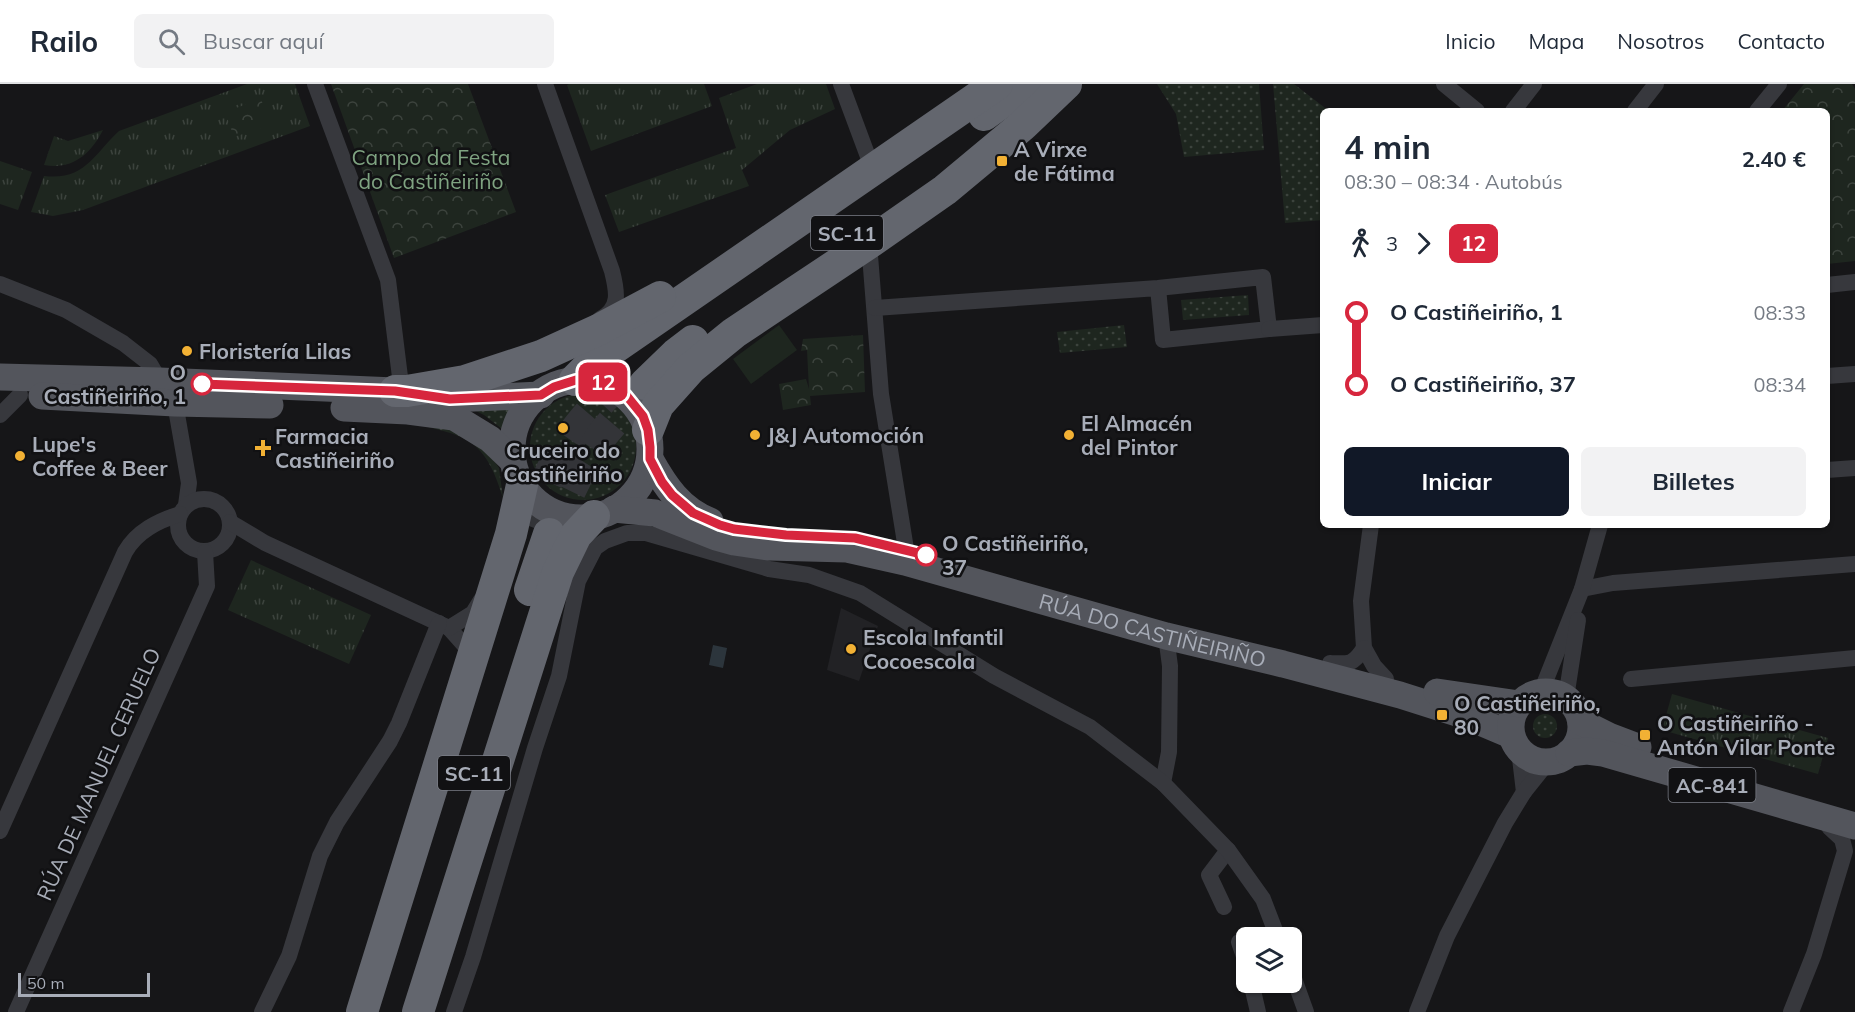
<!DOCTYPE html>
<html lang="es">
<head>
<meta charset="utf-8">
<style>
  body { margin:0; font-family:Mulish,sans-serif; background:#f2f2f3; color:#1f2937; height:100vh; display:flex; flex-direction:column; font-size:22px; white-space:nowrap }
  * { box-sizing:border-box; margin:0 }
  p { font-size:20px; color:#747a83 }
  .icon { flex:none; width:33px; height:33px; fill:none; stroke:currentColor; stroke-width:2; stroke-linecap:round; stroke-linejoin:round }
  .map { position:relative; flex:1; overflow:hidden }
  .details { position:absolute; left:1320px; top:24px; width:510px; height:420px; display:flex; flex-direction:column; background:#fff; border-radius:9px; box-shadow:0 2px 4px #0004 }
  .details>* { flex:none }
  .badge { padding:0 12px; border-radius:9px; font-size:21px; line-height:39px }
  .tools { position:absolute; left:1236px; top:843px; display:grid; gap:12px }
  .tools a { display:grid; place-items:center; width:66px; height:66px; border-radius:9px; background:#fff; box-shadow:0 2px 4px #0004; font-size:30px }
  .scale { position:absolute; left:18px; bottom:15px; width:132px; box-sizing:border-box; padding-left:6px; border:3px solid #a8adb8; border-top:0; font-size:16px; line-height:21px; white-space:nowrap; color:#a8adb8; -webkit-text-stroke:4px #111113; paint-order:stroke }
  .map>.badge { position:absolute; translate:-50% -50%; box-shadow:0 0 0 3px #fff }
  .legs { display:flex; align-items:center; gap:9px; height:66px; padding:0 24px; font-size:20px }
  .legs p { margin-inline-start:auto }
  .summary { display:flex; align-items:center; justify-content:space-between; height:102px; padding:0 24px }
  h1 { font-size:33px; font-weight:700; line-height:45px }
  .action { display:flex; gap:12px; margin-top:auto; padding:12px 24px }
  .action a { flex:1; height:69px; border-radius:9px; background:#111827; color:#fff; font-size:24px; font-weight:700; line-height:69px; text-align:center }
  .action a+a { background:#f2f2f3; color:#1f2937 }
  ul { padding:0 24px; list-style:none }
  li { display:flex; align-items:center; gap:21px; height:72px; font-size:22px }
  li i { display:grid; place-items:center; width:9px; height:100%; margin:0 8px; background:currentColor }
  li i::after { content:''; width:15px; height:15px; margin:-8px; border:4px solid; border-radius:50%; background:#fff }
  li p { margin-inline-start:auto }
  li:first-child i { background:linear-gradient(#0000 50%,currentColor 0) }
  li:last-child i { background:linear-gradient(currentColor 50%,#0000 0) }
  header { display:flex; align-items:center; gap:36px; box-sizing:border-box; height:84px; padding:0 30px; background:#fff; border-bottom:2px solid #e0e1e3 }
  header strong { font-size:28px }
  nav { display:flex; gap:33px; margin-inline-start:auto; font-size:21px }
  .search { width:420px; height:54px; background:#f2f2f3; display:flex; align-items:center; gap:15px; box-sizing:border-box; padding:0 21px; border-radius:9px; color:#747a83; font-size:22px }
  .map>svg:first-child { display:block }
</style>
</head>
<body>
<header>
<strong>Railo</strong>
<div class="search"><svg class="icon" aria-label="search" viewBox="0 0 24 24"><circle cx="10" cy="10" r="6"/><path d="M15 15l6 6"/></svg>Buscar aquí</div>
<nav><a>Inicio</a><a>Mapa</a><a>Nosotros</a><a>Contacto</a></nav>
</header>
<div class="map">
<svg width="1855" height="928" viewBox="0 0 1855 928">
  <defs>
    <pattern id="grass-tufts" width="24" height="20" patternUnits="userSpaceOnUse" patternTransform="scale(1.5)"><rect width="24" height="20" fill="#1e261f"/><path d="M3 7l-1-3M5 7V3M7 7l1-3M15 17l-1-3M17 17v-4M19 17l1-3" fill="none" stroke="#3c433d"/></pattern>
    <pattern id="forest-crowns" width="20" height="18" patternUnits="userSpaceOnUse" patternTransform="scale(1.5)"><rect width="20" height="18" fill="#1e261f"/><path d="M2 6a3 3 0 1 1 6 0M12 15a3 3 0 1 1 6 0" fill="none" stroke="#3c433d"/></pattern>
    <pattern id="garden-dots" width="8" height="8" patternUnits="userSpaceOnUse" patternTransform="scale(1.5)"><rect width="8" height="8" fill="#1e261f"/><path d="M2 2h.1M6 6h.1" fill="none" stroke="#3c433d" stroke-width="1.8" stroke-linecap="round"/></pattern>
  </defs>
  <rect width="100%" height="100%" fill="#161618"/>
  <!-- built -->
  <path fill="#222225" d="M841 524 878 542 859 597 827 586Z"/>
  <!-- grass -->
  <g fill="url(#grass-tufts)">
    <path d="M247 0H295L310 42 83 126 53 132 31 128 44 92C85 97 94 70 119 47Z"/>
    <path d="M569 0H704L712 22 591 67 567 1Z"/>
    <path d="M757 0H826L835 25 790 46 742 86 749 102 619 148 605 111 736 64 719 14Z"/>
    <path d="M103 46C90 71 72 86 44 81L54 52 68 57Z"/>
    <path d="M0 77 32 88 18 126 0 120Z"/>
    <path d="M251 476 371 531 349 580 228 526Z"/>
    <path d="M1672 610 1828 654 1818 690 1662 646Z"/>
  </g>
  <!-- forest -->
  <g fill="url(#forest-crowns)">
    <path d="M331 0H468L516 128 394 174Z"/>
    <path d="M1804 0H1852L1855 5V177L1827 180V27H1782Z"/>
    <path d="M261 15 270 41 234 53 225 28Z"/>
    <path d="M863 251 865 308 810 312 811 321 783 326 779 300 806 295 809 305 807 266 801 267 803 255Z"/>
  </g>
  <!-- garden -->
  <g fill="url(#garden-dots)">
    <path d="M1157 0H1259L1264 66 1184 73 1176 30Z"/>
    <path d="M1273 0H1294L1329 27H1323V136L1285 139Z"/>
    <path d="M1248 211 1249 231 1183 236 1181 216Z"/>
    <path d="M1124 241 1127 263 1060 269 1057 248Z"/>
    <circle cx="583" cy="363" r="53"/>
    <path d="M462 320 511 321 502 345 484 331Z"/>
    <path d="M424 342 456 346 489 369 499 384 503 414C495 389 486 364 461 353 449 348 436 345 424 342Z"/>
    <circle cx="1545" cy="642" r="12"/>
  </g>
  <!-- pitch -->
  <path fill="#1e261f" d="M779 241 797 266 751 300 733 275Z"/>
  <!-- water -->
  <path fill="#2c353c" d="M713 561 727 564 723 584 709 581Z"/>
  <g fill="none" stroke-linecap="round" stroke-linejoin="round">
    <!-- highway-tunnel -->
    <g stroke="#333438" stroke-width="32" stroke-dasharray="32 16" stroke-linecap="butt">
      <path d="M529 442C540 413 551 383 568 357 585 332 608 309 629 287"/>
      <path d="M549 450 579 388 603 350 645 300"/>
    </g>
    <!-- street -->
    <g stroke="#37383d" stroke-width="16">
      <path d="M315 0 388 196 400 293 395 307"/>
      <path d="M545 0 612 187C617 207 621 224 600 235"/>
      <path d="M841 0 873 86"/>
      <path d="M1444 0 1477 27"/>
      <path d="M1513 27 1534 0"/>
      <path d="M1635 27 1656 0"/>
      <path d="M1757 27 1779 0"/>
      <path d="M869 159 881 310 906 465"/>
      <path d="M0 200 66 226 123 259 150 280 160 297"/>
      <path d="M1827 201 1855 198"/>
      <path d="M875 224 1158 204 1263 193 1269 245 1163 256 1158 204"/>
      <path d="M1269 245 1323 241"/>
      <path d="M1827 292 1855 290"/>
      <path d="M175 319 189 399 186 421"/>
      <path d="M0 331 20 311"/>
      <path d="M1827 386 1855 384"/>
      <circle cx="204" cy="441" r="26"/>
      <path d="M230 438 265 459 449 544 465 562 471 578"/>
      <path d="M1371 441 1361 517 1364 564 1374 582 1386 595"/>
      <path d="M1582 505 1613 499 1855 480"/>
      <path d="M449 544 473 529 481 516"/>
      <path d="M1330 579C1349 580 1353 581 1364 564"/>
      <path d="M1631 595 1855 574"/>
      <path d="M1541 608 1582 505 1600 441"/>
      <path d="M1566 614 1578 536"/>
      <path d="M1519 666 1524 708"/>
      <path d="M1163 699 1169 668 1170 582 1166 552"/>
      <path d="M0 747 125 468C137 447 158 437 180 430"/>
      <path d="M1224 823 1209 791 1228 766"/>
      <path d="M1239 858 1246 878"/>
      <path d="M1292 889 1306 928"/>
      <path d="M1251 898 1258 928"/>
      <path d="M16 928 207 502 205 468"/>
      <path d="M262 928 289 872 320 772 337 738 390 657 399 639 439 539"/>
      <path d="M454 928 473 873 535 664 559 592 578 497 595 464 605 457 627 449H646L769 485 809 491 860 509 994 592 1090 643 1163 699 1228 766 1263 815 1278 854"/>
      <path d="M1417 928 1447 852 1505 739 1524 708 1548 678"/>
      <path d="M1791 928 1814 870 1845 767 1842 755 1829 743"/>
    </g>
    <!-- primary -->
    <g stroke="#53555c" stroke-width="27">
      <path d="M0 293 160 297 395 307 450 315 541 311"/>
      <circle cx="581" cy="365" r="69"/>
      <path d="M42 312 175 319 270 321"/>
      <path d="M344 324 408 327 454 333 490 355 511 375"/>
      <path d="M650 375C665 402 680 425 710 437"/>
      <path id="s1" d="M614 425 655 429 716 453 734 458 768 463 847 465 905 478 1166 552 1283 580 1400 611 1466 632 1511 651"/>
      <circle cx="1546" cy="643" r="35"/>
      <path d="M1437 608 1519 620"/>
      <path d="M1581 638 1609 652 1638 663"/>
      <path d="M1569 669 1587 667 1603 669 1855 742"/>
    </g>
    <!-- highway -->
    <g stroke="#63666e" stroke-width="32">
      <path d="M984 31 1027 0"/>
      <path d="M575 296 591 280 997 0"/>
      <path d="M645 300 676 270 693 257"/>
      <path d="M395 307H407L465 297 541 272 598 246 660 213"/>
      <path d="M648 346 658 321 691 284 734 249 869 159 945 106 1023 41 1066 0"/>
      <path d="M530 506 549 450"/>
      <path d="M362 928 511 450 522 401"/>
      <path d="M418 928 558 488 576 451 594 432"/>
    </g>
  </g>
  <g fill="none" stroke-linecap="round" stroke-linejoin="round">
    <defs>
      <path id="line-1" d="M202 300 395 307 450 315 541 311 554 303 576 296 590 295 604 298 626 311 643 332 648 346 650 363V375L662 398 672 411 693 429 720 441 734 445 786 451 855 454 926 471"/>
    </defs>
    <!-- line-1 casing -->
    <use href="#line-1" stroke="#fff" stroke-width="14"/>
    <!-- line-1 -->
    <use href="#line-1" stroke="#d7263d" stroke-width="9"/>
  </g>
  <!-- markers -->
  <g fill="#f2b134" stroke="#111113" stroke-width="2">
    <rect x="996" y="71" width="12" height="12" rx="3"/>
    <circle cx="187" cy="267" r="6"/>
    <circle cx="563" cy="344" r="6"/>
    <circle cx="755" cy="351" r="6"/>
    <circle cx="1069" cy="351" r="6"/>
    <path d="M260 355h6v6h6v6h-6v6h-6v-6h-6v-6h6z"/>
    <circle cx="20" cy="372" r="6"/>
    <circle cx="851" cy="565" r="6"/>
    <rect x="1436" y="625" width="12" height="12" rx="3"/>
    <rect x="1639" y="645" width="12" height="12" rx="3"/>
  </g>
  <g fill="#fff" stroke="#d7263d" stroke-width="3">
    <circle cx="202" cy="300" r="10"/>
    <circle cx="926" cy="471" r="10"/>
  </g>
  <g text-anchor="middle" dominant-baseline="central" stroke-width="5" stroke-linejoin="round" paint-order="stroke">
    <!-- shield labels -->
    <g fill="#111113" stroke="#7b7e86" stroke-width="1.5">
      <rect x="811" y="132" width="72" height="34" rx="4.5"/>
      <rect x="438" y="672" width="72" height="34" rx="4.5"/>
      <rect x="1668.5" y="684" width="87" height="34" rx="4.5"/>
    </g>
    <g font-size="20" font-weight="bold" fill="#a8adb8">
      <text x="847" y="149">SC-11</text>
      <text x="474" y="689">SC-11</text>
      <text x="1712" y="701">AC-841</text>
    </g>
    <!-- poi labels -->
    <g font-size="21" font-weight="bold" fill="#a8adb8" stroke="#111113" text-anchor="start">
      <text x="1014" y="65">A Virxe<tspan x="1014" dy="24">de Fátima</tspan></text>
      <text x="199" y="267">Floristería Lilas</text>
      <text x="1081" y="339">El Almacén<tspan x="1081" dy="24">del Pintor</tspan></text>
      <text x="767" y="351">J&amp;J Automoción</text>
      <text x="275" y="352">Farmacia<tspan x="275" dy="24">Castiñeiriño</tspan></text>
      <text x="32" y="360">Lupe's<tspan x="32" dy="24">Coffee &amp; Beer</tspan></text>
      <text x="563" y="366" text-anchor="middle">Cruceiro do<tspan x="563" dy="24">Castiñeiriño</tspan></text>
      <text x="863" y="553">Escola Infantil<tspan x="863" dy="24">Cocoescola</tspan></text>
      <text x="1454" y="619">O Castiñeiriño,<tspan x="1454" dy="24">80</tspan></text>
      <text x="1657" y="639">O Castiñeiriño -<tspan x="1657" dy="24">Antón Vilar Ponte</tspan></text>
    </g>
    <!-- park labels -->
    <g font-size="21" fill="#7fa381" stroke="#111113">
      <text x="431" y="73">Campo da Festa<tspan x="431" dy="24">do Castiñeiriño</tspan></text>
    </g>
    <!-- stop labels -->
    <g font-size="21" font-weight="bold" fill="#a8adb8" stroke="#111113" text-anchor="end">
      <text x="186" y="288">O<tspan x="186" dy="24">Castiñeiriño, 1</tspan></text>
      <text x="942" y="459" text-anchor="start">O Castiñeiriño,<tspan x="942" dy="24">37</tspan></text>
    </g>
    <!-- street labels -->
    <g font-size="21" fill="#a8adb8" stroke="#111113">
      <text stroke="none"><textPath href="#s1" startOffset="555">RÚA DO CASTIÑEIRIÑO</textPath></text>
      <text transform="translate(98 690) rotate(-66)">RÚA DE MANUEL CERUELO</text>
    </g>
  </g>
</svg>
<div class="tools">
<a><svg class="icon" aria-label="layers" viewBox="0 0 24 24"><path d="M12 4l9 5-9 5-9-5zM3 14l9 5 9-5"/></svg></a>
</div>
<div class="scale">50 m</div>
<b class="badge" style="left:603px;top:298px;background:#d7263d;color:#fff">12</b>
<section class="details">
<div class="summary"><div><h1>4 min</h1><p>08:30 – 08:34 · Autobús</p></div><b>2.40 €</b></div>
<div class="legs"><svg class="icon" aria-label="walk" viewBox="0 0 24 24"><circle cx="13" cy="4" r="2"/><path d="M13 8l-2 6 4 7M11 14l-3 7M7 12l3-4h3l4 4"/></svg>3<svg class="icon" aria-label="forward" viewBox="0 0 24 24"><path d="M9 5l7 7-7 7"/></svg><b class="badge" style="background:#d7263d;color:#fff">12</b></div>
<ul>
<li><i style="color:#d7263d"></i><b>O Castiñeiriño, 1</b><p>08:33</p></li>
<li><i style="color:#d7263d"></i><b>O Castiñeiriño, 37</b><p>08:34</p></li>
</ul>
<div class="action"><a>Iniciar</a><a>Billetes</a></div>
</section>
</div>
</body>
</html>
